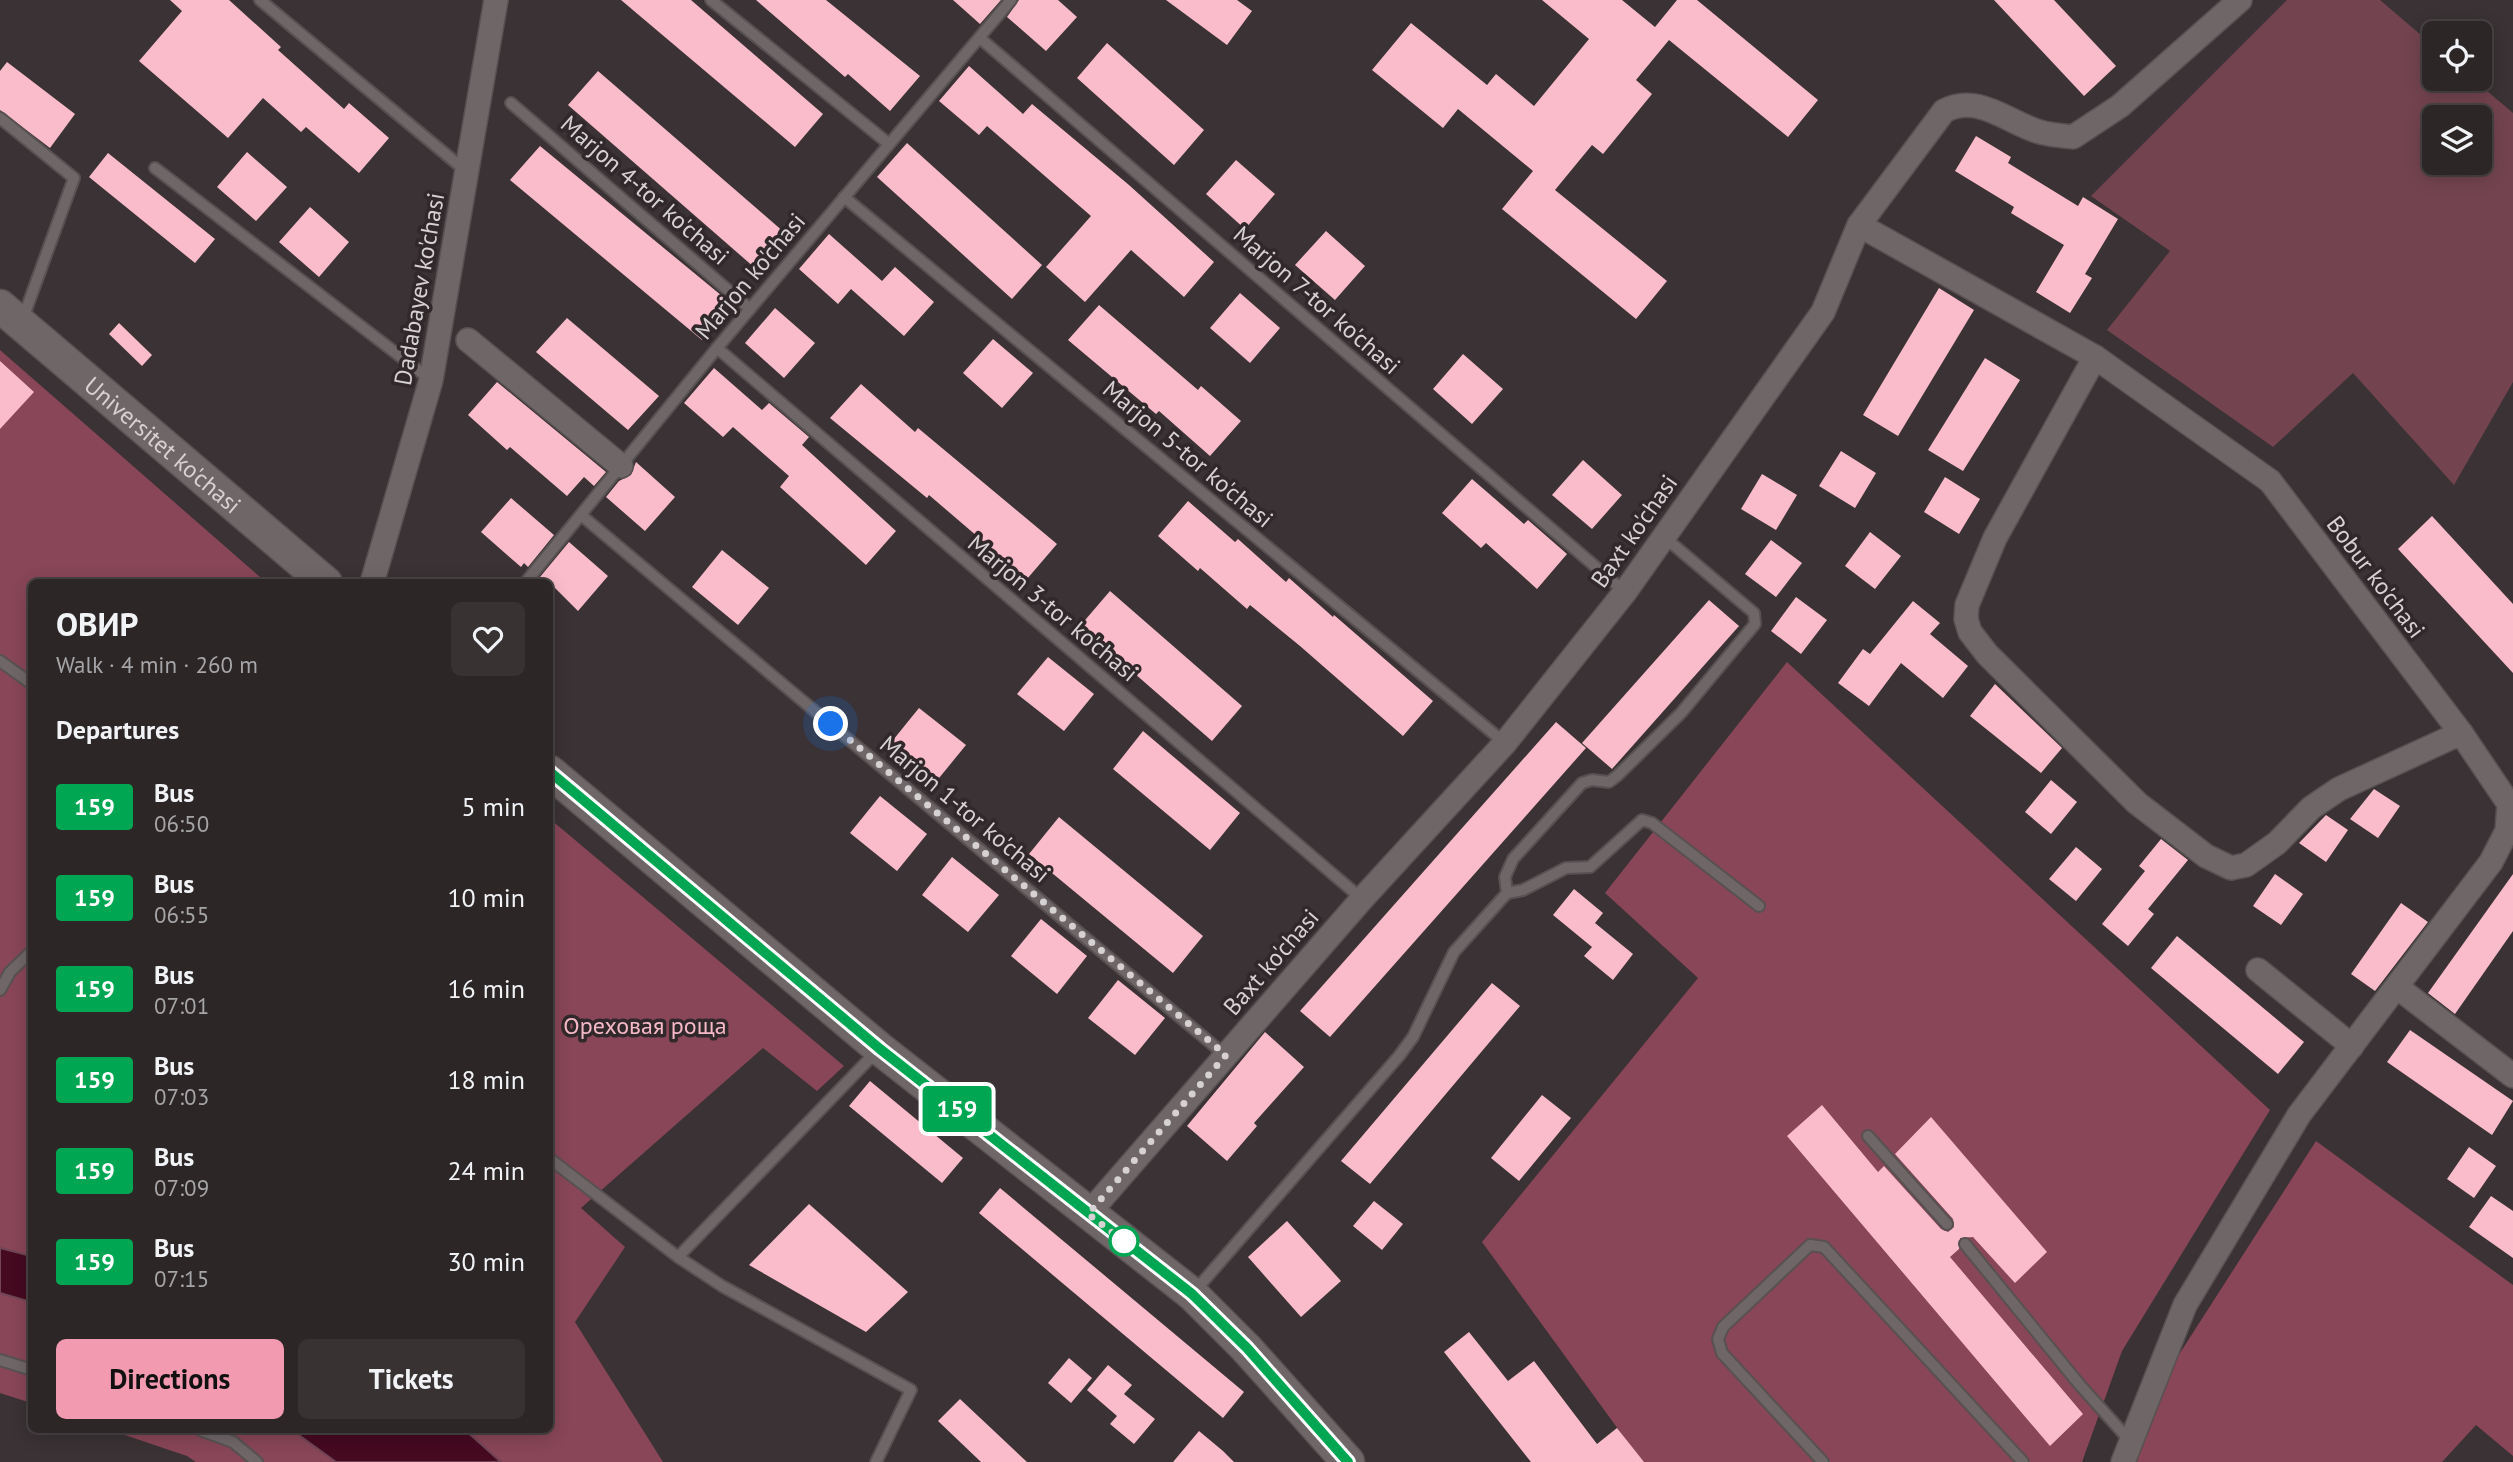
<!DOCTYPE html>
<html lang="en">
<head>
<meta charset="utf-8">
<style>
  body { margin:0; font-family:"PT Sans",sans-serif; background:#383233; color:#f1f3f6; height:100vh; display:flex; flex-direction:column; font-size:26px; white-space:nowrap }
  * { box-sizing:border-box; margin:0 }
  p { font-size:23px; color:#a6a5a7 }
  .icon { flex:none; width:38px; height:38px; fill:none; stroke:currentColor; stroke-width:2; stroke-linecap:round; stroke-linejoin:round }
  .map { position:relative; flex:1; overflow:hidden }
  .panel { position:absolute; left:28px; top:579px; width:525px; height:854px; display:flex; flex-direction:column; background:#2c2627; border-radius:10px; box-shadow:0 4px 18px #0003,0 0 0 2px #484344 }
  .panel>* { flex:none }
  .badge { padding:0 14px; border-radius:5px; font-size:24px; line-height:46px }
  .buttons { position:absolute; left:2422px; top:21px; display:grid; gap:14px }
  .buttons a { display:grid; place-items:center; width:70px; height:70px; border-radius:10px; background:#2c2627; box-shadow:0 4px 18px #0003,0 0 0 2px #484344; font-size:35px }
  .you { position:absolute; width:35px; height:35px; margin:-18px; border:5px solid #fff; border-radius:50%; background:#1a73e8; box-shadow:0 0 0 10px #1a73e833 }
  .map>.badge { position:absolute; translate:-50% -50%; box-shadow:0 0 0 4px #fff }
  h2 { padding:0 28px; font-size:26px; line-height:63px }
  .round { display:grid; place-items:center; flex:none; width:74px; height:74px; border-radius:10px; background:#383233 }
  .headline { display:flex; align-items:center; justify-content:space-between; height:119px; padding:0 28px }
  h1 { font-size:33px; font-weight:700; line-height:52px }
  .primary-button { display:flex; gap:14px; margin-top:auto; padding:14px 28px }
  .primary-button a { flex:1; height:80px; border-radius:10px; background:#f29ab0; color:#111; font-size:28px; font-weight:700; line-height:80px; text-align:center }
  .primary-button a+a { background:#383233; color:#f1f3f6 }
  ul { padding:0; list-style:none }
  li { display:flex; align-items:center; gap:21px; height:91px; padding:0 28px }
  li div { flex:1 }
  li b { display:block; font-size:26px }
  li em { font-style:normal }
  li .badge { min-width:77px; font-weight:700; text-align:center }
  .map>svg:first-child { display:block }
</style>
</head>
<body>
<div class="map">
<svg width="2513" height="1462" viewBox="0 0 2513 1462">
  <rect width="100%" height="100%" fill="#3a3234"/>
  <!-- green -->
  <path fill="#734450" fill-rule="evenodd" d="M2287 0H2380L2434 46V79H2473L2513 113V382L2454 485 2353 373 2273 447 2107 330 2170 251 2091 196ZM2434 117H2480V163H2434Z"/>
  <!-- forest -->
  <g fill="#884658">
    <path d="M0 350 267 583H32L31 1403 0 1393Z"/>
    <path d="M1787 662 2270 1110 2122 1351 2082 1462H1642L1482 1242 1698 978 1605 893Z"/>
    <path d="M550 819 844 1066 817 1091 763 1048 581 1208 625 1247 575 1322 663 1462H196L187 1456 110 1430H550Z"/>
    <path d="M2316 1141 2513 1285V1456L2476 1425 2442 1462H2137L2153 1395Z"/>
  </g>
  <!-- water -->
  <g fill="#450920" stroke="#704555" stroke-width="2">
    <path d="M0 1248 31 1256V1302L0 1293Z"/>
    <path d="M292 1430H465L501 1462H336Z"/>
  </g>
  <!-- building -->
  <g fill="#fabcca">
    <path d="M170 0H229L281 47 278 50 344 109 349 103 389 138 359 173 306 127 301 132 263 98 228 138 139 61 182 11Z"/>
    <path d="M621 0H691L823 114 795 147Z"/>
    <path d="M756 0H826L920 76 890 111 848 74 845 77Z"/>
    <path d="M953 0H1001L980 24Z"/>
    <path d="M1019 0H1058L1077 17 1046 51 1007 17Z"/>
    <path d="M1166 0H1237L1252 11 1227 45Z"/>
    <path d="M1542 0H1622L1655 27 1677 0H1697L1818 100 1788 137 1669 40 1636 80 1652 94 1603 154 1592 145 1555 190 1667 281 1636 319 1502 209 1533 171 1458 109 1443 128 1372 70 1411 23 1487 85 1496 74 1534 106 1589 39Z"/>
    <path d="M1994 0H2054L2116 66 2084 96Z"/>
    <path d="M1107 43 1204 130 1174 165 1077 78Z"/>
    <path d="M7 62 75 114 50 148 0 110V71Z"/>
    <path d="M969 66 1023 114 1032 104 1129 185 1214 262 1184 297 1131 250 1085 302 1046 267 1091 216 987 126 979 135 939 101Z"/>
    <path d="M598 71 785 233 755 268 568 105Z"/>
    <path d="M1976 136 2011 157 2008 163 2078 206 2083 197 2118 219 2085 274 2092 278 2070 313 2036 292 2064 245 2011 213 2014 207 1955 171Z"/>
    <path d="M907 143 1042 265 1012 299 877 177Z"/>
    <path d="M540 146 733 305 702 340 510 180Z"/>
    <path d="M247 152 287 187 256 221 217 187Z"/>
    <path d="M108 153 215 239 195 263 89 177Z"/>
    <path d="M1236 160 1275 194 1245 229 1206 194Z"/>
    <path d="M310 207 349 242 319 277 279 242Z"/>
    <path d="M1326 231 1365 266 1335 300 1295 265Z"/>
    <path d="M829 234 882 281 895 267 934 302 904 336 851 289 838 304 799 269Z"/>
    <path d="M1939 288 1974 310 1898 436 1863 415Z"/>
    <path d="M1240 293 1280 328 1250 363 1210 328Z"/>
    <path d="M1099 305 1198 390 1201 386 1241 421 1210 456 1159 411 1156 414 1068 340Z"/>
    <path d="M775 308 815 343 784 378 745 343Z"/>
    <path d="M567 318 659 396 628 430 536 352Z"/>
    <path d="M119 323 152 355 142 366 109 334Z"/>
    <path d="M993 339 1033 373 1002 408 963 373Z"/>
    <path d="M1463 354 1503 389 1472 424 1433 389Z"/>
    <path d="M1985 358 2020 380 1963 471 1928 450Z"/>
    <path d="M0 361 34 392 0 429Z"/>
    <path d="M714 368 762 410 769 403 809 437 802 445 896 531 866 565 780 487 789 476 733 427 723 437 684 403Z"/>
    <path d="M497 382 606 472 594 486 584 477 567 496 510 447 507 450 468 415Z"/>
    <path d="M861 384 915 432 918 428 1057 544 1027 579 929 495 927 498 830 418Z"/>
    <path d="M1841 451 1876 473 1855 508 1819 486Z"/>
    <path d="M1583 460 1622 495 1592 529 1552 495Z"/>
    <path d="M636 462 675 497 645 531 606 497 619 481 631 475Z"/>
    <path d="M1762 474 1797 495 1776 530 1741 509Z"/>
    <path d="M1945 477 1980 499 1959 534 1924 512Z"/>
    <path d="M1472 479 1524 524 1528 520 1567 554 1537 589 1486 543 1481 548 1442 513Z"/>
    <path d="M511 498 554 535 528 567 524 563 521 567 481 532Z"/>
    <path d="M1188 501 1235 542 1238 539 1286 582 1289 578 1333 617 1334 615 1433 701 1403 736 1300 646 1250 605 1247 609 1200 568 1198 571 1158 536Z"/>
    <path d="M2432 516 2513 604V673L2398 549Z"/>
    <path d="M1870 532 1901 556 1875 589 1845 566Z"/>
    <path d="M1771 540 1802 563 1776 597 1745 574Z"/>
    <path d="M569 542 608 576 578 611 550 583 540 577Z"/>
    <path d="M722 550 769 588 738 625 692 587Z"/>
    <path d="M1110 591 1242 706 1212 741 1080 626Z"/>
    <path d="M1796 597 1827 620 1801 654 1771 631Z"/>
    <path d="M1709 600 1739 626 1612 769 1582 743Z"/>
    <path d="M1913 601 1940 623 1930 634 1968 666 1943 698 1901 663 1869 706 1838 683 1863 649 1870 654Z"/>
    <path d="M1048 657 1094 694 1064 731 1017 694Z"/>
    <path d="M1995 684 2062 748 2041 773 1970 716Z"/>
    <path d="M919 708 966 745 935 783 889 745Z"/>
    <path d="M1556 722 1586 748 1330 1037 1300 1011Z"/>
    <path d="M1143 731 1240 813 1210 850 1113 769Z"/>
    <path d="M2051 780 2077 802 2051 834 2025 812Z"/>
    <path d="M2374 789 2400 806 2378 838 2350 819Z"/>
    <path d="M880 796 927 834 897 871 850 833Z"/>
    <path d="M2326 815 2348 830 2326 862 2299 843Z"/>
    <path d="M1059 817 1203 936 1173 973 1029 854Z"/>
    <path d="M2161 839 2188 860 2148 909 2154 914 2128 946 2102 924 2145 871 2139 866Z"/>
    <path d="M2076 847 2102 869 2076 901 2049 879Z"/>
    <path d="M952 857 999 895 968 932 922 895Z"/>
    <path d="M2275 874 2303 894 2281 925 2253 906Z"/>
    <path d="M2513 874V931L2455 1014 2428 993Z"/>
    <path d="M1574 889 1603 913 1595 923 1633 954 1613 980 1584 956 1592 947 1553 915Z"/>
    <path d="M2401 903 2428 922 2375 991 2351 974Z"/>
    <path d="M1041 919 1087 956 1057 994 1011 956Z"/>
    <path d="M2177 936 2304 1042 2278 1074 2151 968Z"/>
    <path d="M1118 980 1165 1018 1135 1055 1088 1018Z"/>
    <path d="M1492 983 1520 1006 1370 1184 1341 1161Z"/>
    <path d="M2410 1030 2513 1101 2492 1135 2387 1062Z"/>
    <path d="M1265 1032 1304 1067 1254 1123 1257 1126 1227 1161 1187 1126Z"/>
    <path d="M870 1081 963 1158 942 1183 849 1106Z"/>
    <path d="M1542 1095 1571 1118 1519 1181 1491 1158Z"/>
    <path d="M1822 1105 1878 1172 1884 1166 1941 1229 1948 1232 1954 1227 1953 1219 1895 1154 1931 1117 2047 1252 2015 1283 1973 1237 1960 1238 1959 1249 1950 1257 2083 1414 2050 1446 1787 1136Z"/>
    <path d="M2469 1147 2496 1166 2474 1198 2447 1179Z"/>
    <path d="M1000 1188 1244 1392 1223 1418 979 1213Z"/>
    <path d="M2491 1196 2513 1211V1258L2469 1227Z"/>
    <path d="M1374 1201 1403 1224 1382 1250 1353 1226Z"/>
    <path d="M809 1204 908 1292 866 1332 749 1265Z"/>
    <path d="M1287 1221 1341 1281 1301 1317 1248 1257Z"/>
    <path d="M1469 1332 1508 1381 1534 1361 1597 1444 1617 1428 1644 1462H1531L1444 1352Z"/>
    <path d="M1069 1358 1092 1378 1071 1403 1048 1383Z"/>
    <path d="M1108 1365 1132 1385 1124 1394 1155 1419 1134 1444 1110 1424 1117 1416 1087 1390Z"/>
    <path d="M960 1399 1027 1462H981L938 1421Z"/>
    <path d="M1199 1431 1223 1451 1234 1462H1173Z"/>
  </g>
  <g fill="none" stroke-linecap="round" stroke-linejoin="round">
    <defs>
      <g id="service">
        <path d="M260 0 466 171"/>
        <path d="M711 0 889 144"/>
        <path d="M981 39 1625 592"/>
        <path d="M511 103 750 309"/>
        <path d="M0 118 74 178 22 321"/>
        <path d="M155 168 431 380"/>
        <path d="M844 197 1505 743"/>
        <path d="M717 348 1362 899"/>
        <path d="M581 515 1225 1055"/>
        <path d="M525 583 717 348 1011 0"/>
        <path d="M0 661 32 684"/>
        <path d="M1507 893 1523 890 1566 868 1590 867 1642 820 1652 823 1759 906"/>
        <path d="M0 990 10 972 32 951"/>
        <path d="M1868 1136 1947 1224"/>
        <path d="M550 1159 678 1257 722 1286 911 1390 876 1462"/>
        <path d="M1965 1244 2079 1384 2131 1442"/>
        <path d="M678 1257 878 1050"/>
        <path d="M1194 1292 1399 1056 1413 1037 1454 952 1507 893 1505 877 1513 859 1582 783 1592 780 1609 782 1617 776 1681 713 1755 624 1754 613 1663 536"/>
        <path d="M0 1360 32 1370"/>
        <path d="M200 1430 233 1442 257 1462"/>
        <path d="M1823 1462 1722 1353 1718 1339 1723 1327 1810 1245 1824 1247 2023 1462"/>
      </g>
      <g id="minor">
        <path d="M1859 225 2095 357 2270 481 2461 733 2509 804 2507 831 2491 862 2299 1115 2185 1305 2123 1462"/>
        <path d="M468 340 621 466"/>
        <path d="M2095 357 1995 538 1967 605 1966 619 1970 632 1987 654 2137 803 2206 856 2231 868 2246 865 2277 843 2311 808 2339 789 2461 733"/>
        <path d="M372 583 431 380 496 0"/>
        <path d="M2258 970 2352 1046"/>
        <path d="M2397 987 2513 1076"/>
        <path d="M1088 1214 1362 899 1505 743 1625 592 1823 312 1859 225 1944 111C1976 94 2004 119 2034 130 2045 135 2060 135 2073 137L2120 106 2240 0"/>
      </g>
      <g id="secondary">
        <path id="s1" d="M0 306 326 583"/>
        <path d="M550 772 880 1049 1192 1294 1246 1348 1348 1462"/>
      </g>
    </defs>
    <!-- service casing -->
    <use href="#service" stroke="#575152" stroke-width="14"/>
    <!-- minor casing -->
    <use href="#minor" stroke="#575152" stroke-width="26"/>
    <!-- secondary casing -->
    <use href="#secondary" stroke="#575152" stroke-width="35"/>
    <!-- service -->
    <use href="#service" stroke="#6f6668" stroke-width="10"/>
    <!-- minor -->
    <use href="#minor" stroke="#6f6668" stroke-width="23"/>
    <!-- secondary -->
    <use href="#secondary" stroke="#6f6668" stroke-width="32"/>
  </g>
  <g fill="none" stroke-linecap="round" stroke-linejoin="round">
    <defs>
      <path id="line" d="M550 772 880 1049 1192 1294 1247 1348 1348 1462"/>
    </defs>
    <!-- line casing -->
    <use href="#line" stroke="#fff" stroke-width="16"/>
    <!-- line -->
    <use href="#line" stroke="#00a651" stroke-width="10"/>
    <!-- walk -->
    <path stroke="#d6d1d2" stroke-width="7" stroke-dasharray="0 12.6" d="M831 724 1226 1055 1088 1214 1130 1246 1124 1241"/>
  </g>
  <!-- markers -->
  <circle fill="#fff" stroke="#00a651" stroke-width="3.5" cx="1124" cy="1241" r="14"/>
  <g text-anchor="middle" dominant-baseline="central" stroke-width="7" stroke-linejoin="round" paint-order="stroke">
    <!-- street labels -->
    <g font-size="24" fill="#d6d1d2" stroke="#30282a">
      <text transform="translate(645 190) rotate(41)">Marjon 4-tor ko'chasi</text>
      <text transform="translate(750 276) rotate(-50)">Marjon ko'chasi</text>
      <text transform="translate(419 289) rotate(-80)">Dadabayev ko'chasi</text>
      <text transform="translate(1317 300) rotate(41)">Marjon 7-tor ko'chasi</text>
      <text stroke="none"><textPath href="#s1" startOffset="214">Universitet ko'chasi</textPath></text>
      <text transform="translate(1188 454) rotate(40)">Marjon 5-tor ko'chasi</text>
      <text transform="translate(1634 531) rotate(-55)">Baxt ko'chasi</text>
      <text transform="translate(2376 577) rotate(53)">Bobur ko'chasi</text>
      <text transform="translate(1053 608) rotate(40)">Marjon 3-tor ko'chasi</text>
      <text transform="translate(965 809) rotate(40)">Marjon 1-tor ko'chasi</text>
      <text transform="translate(1271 962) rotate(-49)">Baxt ko'chasi</text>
    </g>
    <!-- park labels -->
    <g font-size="24" fill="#f6b9c7" stroke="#30282a">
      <text x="645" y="1025">Ореховая роща</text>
    </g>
  </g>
</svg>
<div class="buttons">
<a><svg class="icon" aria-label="locate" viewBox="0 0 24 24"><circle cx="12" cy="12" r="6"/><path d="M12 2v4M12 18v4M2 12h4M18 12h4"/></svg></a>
<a><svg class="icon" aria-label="layers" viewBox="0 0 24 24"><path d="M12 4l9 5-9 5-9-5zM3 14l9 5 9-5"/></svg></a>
</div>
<div class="you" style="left:831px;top:724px"></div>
<b class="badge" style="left:957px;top:1109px;background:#00a651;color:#fff">159</b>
<section class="panel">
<div class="headline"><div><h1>ОВИР</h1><p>Walk · 4 min · 260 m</p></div><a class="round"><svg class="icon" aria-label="heart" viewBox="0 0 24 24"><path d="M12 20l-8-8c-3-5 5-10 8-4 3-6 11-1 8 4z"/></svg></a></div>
<h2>Departures</h2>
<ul>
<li><span class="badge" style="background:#00a651;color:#fff">159</span><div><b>Bus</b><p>06:50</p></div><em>5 min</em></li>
<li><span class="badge" style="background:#00a651;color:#fff">159</span><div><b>Bus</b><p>06:55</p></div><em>10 min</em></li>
<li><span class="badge" style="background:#00a651;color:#fff">159</span><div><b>Bus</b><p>07:01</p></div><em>16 min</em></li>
<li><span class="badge" style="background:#00a651;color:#fff">159</span><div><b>Bus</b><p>07:03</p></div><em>18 min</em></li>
<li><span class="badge" style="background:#00a651;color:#fff">159</span><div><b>Bus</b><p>07:09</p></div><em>24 min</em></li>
<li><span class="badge" style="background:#00a651;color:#fff">159</span><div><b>Bus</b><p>07:15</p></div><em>30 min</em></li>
</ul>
<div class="primary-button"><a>Directions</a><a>Tickets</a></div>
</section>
</div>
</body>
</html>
